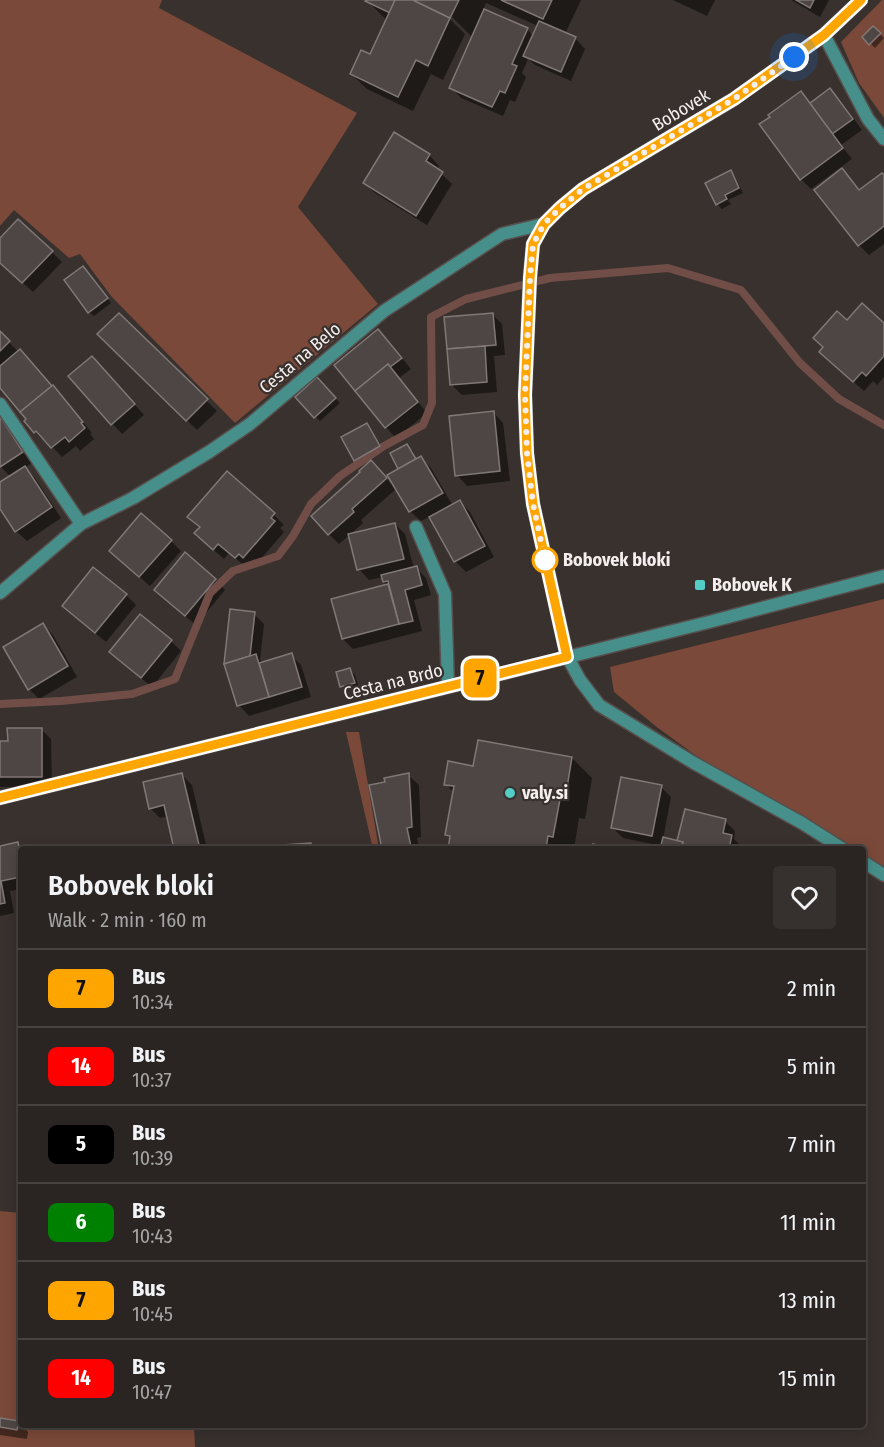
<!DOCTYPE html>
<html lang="en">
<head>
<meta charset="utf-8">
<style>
  body { margin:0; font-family:"Fira Sans Condensed",sans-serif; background:#36312f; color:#f1f3f6; height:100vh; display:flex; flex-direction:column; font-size:22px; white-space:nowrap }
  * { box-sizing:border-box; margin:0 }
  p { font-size:20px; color:#a5a5a5 }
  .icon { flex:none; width:33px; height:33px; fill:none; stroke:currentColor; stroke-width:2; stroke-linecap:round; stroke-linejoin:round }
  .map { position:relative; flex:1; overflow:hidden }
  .side { position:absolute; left:18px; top:846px; width:848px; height:582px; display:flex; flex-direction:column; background:#2a2522; border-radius:6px; box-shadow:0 3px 15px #0003,0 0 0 2px #464240 }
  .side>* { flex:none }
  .badge { padding:0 12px; border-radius:9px; font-size:21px; line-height:39px }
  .you { position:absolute; width:30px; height:30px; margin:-15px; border:4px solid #fff; border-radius:50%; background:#1a73e8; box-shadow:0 0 0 9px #1a73e833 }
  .map>.badge { position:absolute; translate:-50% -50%; box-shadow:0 0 0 3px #fff }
  .round { display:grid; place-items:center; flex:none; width:63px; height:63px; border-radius:6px; background:#36312f }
  .head { display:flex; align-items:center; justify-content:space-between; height:102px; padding:0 30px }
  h1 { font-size:28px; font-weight:600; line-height:45px }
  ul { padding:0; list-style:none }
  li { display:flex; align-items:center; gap:18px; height:78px; padding:0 30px; border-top:2px solid #464240 }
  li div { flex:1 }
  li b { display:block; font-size:22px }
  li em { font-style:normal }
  li .badge { min-width:66px; font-weight:700; text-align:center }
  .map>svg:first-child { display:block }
</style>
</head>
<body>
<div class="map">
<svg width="884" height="1447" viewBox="0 0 884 1447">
  <rect width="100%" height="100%" fill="#38312e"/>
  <!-- green -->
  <g fill="#7a4939">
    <path d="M0 0H162L159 8 357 113 298 207 378 304 235 423 111 296 80 254 69 258 14 210 0 226Z"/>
    <path d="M882 0H884V118L859 83 841 42Z"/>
    <path d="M884 599V869L863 856 862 849H852L804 818 698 757 658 728 614 692 610 667Z"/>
    <path d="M346 732H359L379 849H373Z"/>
    <path d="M0 1211 21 1213V1425H194L195 1447H0Z"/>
  </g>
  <!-- shadow -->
  <g fill="#0007" fill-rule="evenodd">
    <path d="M367 0H581L565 34 575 38 585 49 571 81 535 65 528 59 522 73 526 77 515 102 510 100 503 116 461 98 451 87 472 37 446 11 444 13 465 34 443 80 431 74 413 111 367 89 351 74 370 56 387 21ZM486 3 538 26 533 36 527 29 483 10Z"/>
    <path d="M673 0H715L707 16Z"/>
    <path d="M791 0H829L820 17Z"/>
    <path d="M873 28 884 38 875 48 864 37Z"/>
    <path d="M830 90 840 100 862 130 841 145 852 159 811 189 801 179 800 93 811 104Z"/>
    <path d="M429 155 439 166 437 170 452 184 427 225 375 193 364 183Z"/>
    <path d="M842 170 861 191 884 177V244L869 255 859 245Z"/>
    <path d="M730 172 735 177 743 193 728 200 731 204 722 209 717 204Z"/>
    <path d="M0 241 52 252 62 262 33 292 0 262Z"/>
    <path d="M88 272 111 303 94 316 89 312Z"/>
    <path d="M492 314 502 324 505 355 494 356 497 392 462 395 452 385 446 318Z"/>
    <path d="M119 315 217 411 197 430 99 334Z"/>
    <path d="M847 322 884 325V377L877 385 873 381 864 391 831 362 824 348Z"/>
    <path d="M378 331 388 341 411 369 399 378 427 413 396 438 386 427 336 365Z"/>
    <path d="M0 333 63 398 92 433 90 434 94 439 80 451 76 446 62 457 47 441 45 442 35 432 26 421 29 420 0 386Z"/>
    <path d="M102 368 144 415 122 434 70 377Z"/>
    <path d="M317 379 340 403 320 421 297 397Z"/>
    <path d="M493 412 503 423 510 481 467 486 457 475Z"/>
    <path d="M0 417 7 423 32 463 24 468 35 478 61 518 27 541 16 531 0 507V484L11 477 0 466Z"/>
    <path d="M366 424 371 429 384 451 360 464 355 460Z"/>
    <path d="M407 446 412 450 417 460 421 458 431 468 453 506 460 502 470 512 494 557 466 572 455 561 431 516 421 521 410 511 397 488 361 520 363 523 339 544 329 534 381 472 395 488Z"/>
    <path d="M274 515 284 525 280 528 284 532 254 567 250 563 246 567 229 553 224 559 206 543 201 528 189 517Z"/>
    <path d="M395 524 405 534 414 569 416 568 426 578 431 595 414 600 422 631 353 649 343 639 388 586 384 582 383 577 369 580 359 569Z"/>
    <path d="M171 541 181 551 150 586 121 561Z"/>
    <path d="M215 580 225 590 196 625 166 600Z"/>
    <path d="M126 595 136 605 106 642 74 616 64 606Z"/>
    <path d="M254 614 264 624 260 660 264 663 291 655 301 665 311 697 249 716 239 705Z"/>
    <path d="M43 625 53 635 77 677 39 699 29 689Z"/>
    <path d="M171 641 181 651 152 687 121 662Z"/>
    <path d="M350 670 355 675 359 688 346 691 341 686Z"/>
    <path d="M41 729 51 739 52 787H0V742H9Z"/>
    <path d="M572 758 592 778 585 819 579 818 574 849H449L451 839 447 835 454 793 446 784 475 768Z"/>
    <path d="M182 775 192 785 207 849H176L168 816 160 818 150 808Z"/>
    <path d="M408 775 419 785 421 837 417 838 419 849H384L387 783Z"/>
    <path d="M661 787 671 797 663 839 678 843 725 821 735 831 734 839 742 847 741 849H661L662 846 623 838 612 827Z"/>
    <path d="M0 844 3 847 18 844 23 849H21V889L10 891 14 913 0 916Z"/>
    <path d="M0 1419 18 1422 28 1432 27 1439 0 1435Z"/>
  </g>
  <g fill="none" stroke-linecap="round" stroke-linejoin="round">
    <!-- stream -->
    <path stroke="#714d47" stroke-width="8" d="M0 704 61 701 132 694 175 679 210 593 233 571 278 556 293 536 311 504 340 476 384 446 423 425 432 403 431 317 466 299 550 278 668 268 741 290 800 363 839 399 884 425"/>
  </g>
  <!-- building -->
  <g fill="#4e4644" stroke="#807876" stroke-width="1.5">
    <path d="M366 0H395L390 13 365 1Z"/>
    <path d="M395 0H413L450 18 428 66 416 60 398 97 350 74 361 50 370 54Z"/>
    <path d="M413 0H459L450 18Z"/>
    <path d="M501 0H552L543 19Z"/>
    <path d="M796 0H814L810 8Z"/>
    <path d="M484 9 528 28 512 64 517 66 505 93 500 91 492 107 449 88Z"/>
    <path d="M539 21 576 37 561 72 523 56Z"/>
    <path d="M873 26 881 33 869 45 862 37Z"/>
    <path d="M830 88 853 119 832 134 809 104Z"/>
    <path d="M801 91 843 148 800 180 759 124 770 117 768 115Z"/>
    <path d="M394 132 430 154 426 161 443 172 416 216 363 183Z"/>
    <path d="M842 168 859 190 882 173 884 175V226L858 246 814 190Z"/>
    <path d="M731 170 739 188 725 195 727 199 716 205 705 183Z"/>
    <path d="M18 219 53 251 22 283 0 263V238Z"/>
    <path d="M83 266 108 298 88 313 64 280Z"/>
    <path d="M862 303 884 323V356L866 376 862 372 853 382 819 352 823 347 813 338 837 311 847 320Z"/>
    <path d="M119 313 208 399 186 421 97 334Z"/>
    <path d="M493 313 496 345 447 349 444 317Z"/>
    <path d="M378 329 402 358 390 367 388 364 355 391 334 365Z"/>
    <path d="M0 331 10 341 0 351Z"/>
    <path d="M485 346 487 382 450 385 447 349Z"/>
    <path d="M20 349 52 386 20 412 0 388V366Z"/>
    <path d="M92 356 135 404 111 425 68 376Z"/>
    <path d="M388 364 418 402 385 428 355 391Z"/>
    <path d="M317 377 336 398 314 418 295 397Z"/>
    <path d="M53 385 83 422 81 423 85 428 69 442 65 437 51 448 36 431 34 433 24 421 26 419 20 412Z"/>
    <path d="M494 411 500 471 455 476 449 416Z"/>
    <path d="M0 416 23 452 0 467Z"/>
    <path d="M367 423 380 446 354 461 341 437Z"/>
    <path d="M407 444 416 459 398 469 390 453Z"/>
    <path d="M421 456 443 493 409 512 387 475Z"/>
    <path d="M371 460 387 478 352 509 354 512 328 535 311 516 360 472 359 471Z"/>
    <path d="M25 466 52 507 15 532 0 509V482Z"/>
    <path d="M227 471 275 513 271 518 275 521 243 558 239 554 235 558 218 544 213 550 194 533 200 527 187 517Z"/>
    <path d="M460 500 485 546 454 562 429 517Z"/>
    <path d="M141 513 172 540 139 577 109 551Z"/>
    <path d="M395 523 404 559 357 570 348 534Z"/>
    <path d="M185 552 216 579 185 616 154 590Z"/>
    <path d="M417 566 422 585 405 590 413 621 399 624 388 581 383 582 381 575Z"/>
    <path d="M93 567 127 594 95 633 62 606Z"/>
    <path d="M388 584 399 624 342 639 331 599Z"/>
    <path d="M230 609 255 612 250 656 224 664Z"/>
    <path d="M140 614 172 640 141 678 109 652Z"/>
    <path d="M43 623 68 666 28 690 3 647Z"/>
    <path d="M292 653 302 687 269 697 259 663Z"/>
    <path d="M256 654 269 697 237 706 224 664Z"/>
    <path d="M350 668 355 683 340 687 336 672Z"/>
    <path d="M7 728H42V777H0V741H8Z"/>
    <path d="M478 740 572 757 565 800 560 799 553 837 548 836 546 849H448L450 836 445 835 454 786 444 785 448 761 473 766Z"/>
    <path d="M182 773 200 849H174L164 805 149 809 143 782Z"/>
    <path d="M409 773 412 827 407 828 411 847 404 849H382L369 785 385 782 384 778Z"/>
    <path d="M621 777 662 785 652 836 611 828Z"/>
    <path d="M685 809 726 819 723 833 732 835 729 849H681L683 842 677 841Z"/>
    <path d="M663 837 683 842 681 849H660Z"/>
    <path d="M18 842 21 858V877L1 881 5 903 0 904V846Z"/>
    <path d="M311 843 312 849H269L268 846Z"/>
    <path d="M593 844 614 849H592Z"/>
    <path d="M0 1418 19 1421 17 1430 0 1427Z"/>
  </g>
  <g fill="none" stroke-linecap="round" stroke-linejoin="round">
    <defs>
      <path id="service" d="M416 527 445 594 448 686"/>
      <g id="minor">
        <path d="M824 35 868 119 884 139"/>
        <path d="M0 404 81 524"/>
        <path d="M0 593 81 524 133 498 209 452 250 424 384 311 502 234 544 224"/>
        <path d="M567 656 580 680 599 705 694 763 802 823 843 849"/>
        <path d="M862 861 884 875"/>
      </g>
      <g id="tertiary">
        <path d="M567 656 533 504 527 453 525 395 530 278 533 244 544 224 560 208 583 189 734 99 824 35 861 0"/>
        <path d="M0 798 709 622 884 576"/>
      </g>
    </defs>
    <!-- service casing -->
    <use href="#service" stroke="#564f4d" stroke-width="15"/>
    <!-- minor casing -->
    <use href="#minor" stroke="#564f4d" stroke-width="15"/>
    <!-- tertiary casing -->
    <use href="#tertiary" stroke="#564f4d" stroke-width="15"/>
    <!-- service -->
    <use href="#service" stroke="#478f8a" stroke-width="12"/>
    <!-- minor -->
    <use href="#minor" stroke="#478f8a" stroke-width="12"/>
    <!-- tertiary -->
    <use href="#tertiary" stroke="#478f8a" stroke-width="12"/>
  </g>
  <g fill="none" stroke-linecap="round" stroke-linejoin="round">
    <defs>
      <path id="line" d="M0 798 567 657 533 504 527 453 525 395 530 278 533 244 544 224 560 208 583 189 734 99 824 35 861 0"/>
    </defs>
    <!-- line casing -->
    <use href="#line" stroke="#fff" stroke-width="14"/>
    <!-- line -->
    <use href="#line" stroke="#ffa500" stroke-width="9"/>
    <!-- walk -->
    <path stroke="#f4efee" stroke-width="6" stroke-dasharray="0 10.8" d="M545 560 533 504 527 453 525 395 530 278 533 244 544 224 560 208 583 189 734 99 794 57"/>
  </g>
  <!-- markers -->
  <circle fill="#fff" stroke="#ffa500" stroke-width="3" cx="545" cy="560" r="12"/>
  <g fill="#54cdc6" stroke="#38312e" stroke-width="2">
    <rect x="694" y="579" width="12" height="12" rx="3"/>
    <circle cx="510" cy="793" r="6"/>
  </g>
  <g text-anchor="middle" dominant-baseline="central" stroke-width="4.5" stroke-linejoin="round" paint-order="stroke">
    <!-- street labels -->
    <g font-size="18" fill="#f4efee" stroke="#38312e">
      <text transform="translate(681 110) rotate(-31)">Bobovek</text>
      <text transform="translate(300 358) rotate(-40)">Cesta na Belo</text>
      <text transform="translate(393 682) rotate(-14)">Cesta na Brdo</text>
    </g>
    <!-- stop labels -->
    <g font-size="18" font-weight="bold" fill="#f4efee" stroke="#38312e" text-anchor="start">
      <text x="563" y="560">Bobovek bloki</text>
    </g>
    <!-- poi labels -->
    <g font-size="18" font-weight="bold" fill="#f4efee" stroke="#38312e" text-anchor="start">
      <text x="712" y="585">Bobovek K</text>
      <text x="522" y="793">valy.si</text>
    </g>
  </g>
</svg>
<div class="you" style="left:794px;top:57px"></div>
<b class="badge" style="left:480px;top:678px;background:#ffa500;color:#111">7</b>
<section class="side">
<div class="head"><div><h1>Bobovek bloki</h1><p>Walk · 2 min · 160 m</p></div><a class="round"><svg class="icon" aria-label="heart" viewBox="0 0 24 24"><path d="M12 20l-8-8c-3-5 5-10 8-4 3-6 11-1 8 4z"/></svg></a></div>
<ul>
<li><span class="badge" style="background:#ffa500;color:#111">7</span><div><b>Bus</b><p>10:34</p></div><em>2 min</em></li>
<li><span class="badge" style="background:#f00;color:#fff">14</span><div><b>Bus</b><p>10:37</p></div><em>5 min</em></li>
<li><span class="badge" style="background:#000;color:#fff">5</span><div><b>Bus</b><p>10:39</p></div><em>7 min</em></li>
<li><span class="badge" style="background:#008000;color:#fff">6</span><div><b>Bus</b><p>10:43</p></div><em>11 min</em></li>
<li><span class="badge" style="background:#ffa500;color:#111">7</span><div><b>Bus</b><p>10:45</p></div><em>13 min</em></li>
<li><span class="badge" style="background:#f00;color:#fff">14</span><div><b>Bus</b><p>10:47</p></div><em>15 min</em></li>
</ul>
</section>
</div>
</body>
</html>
